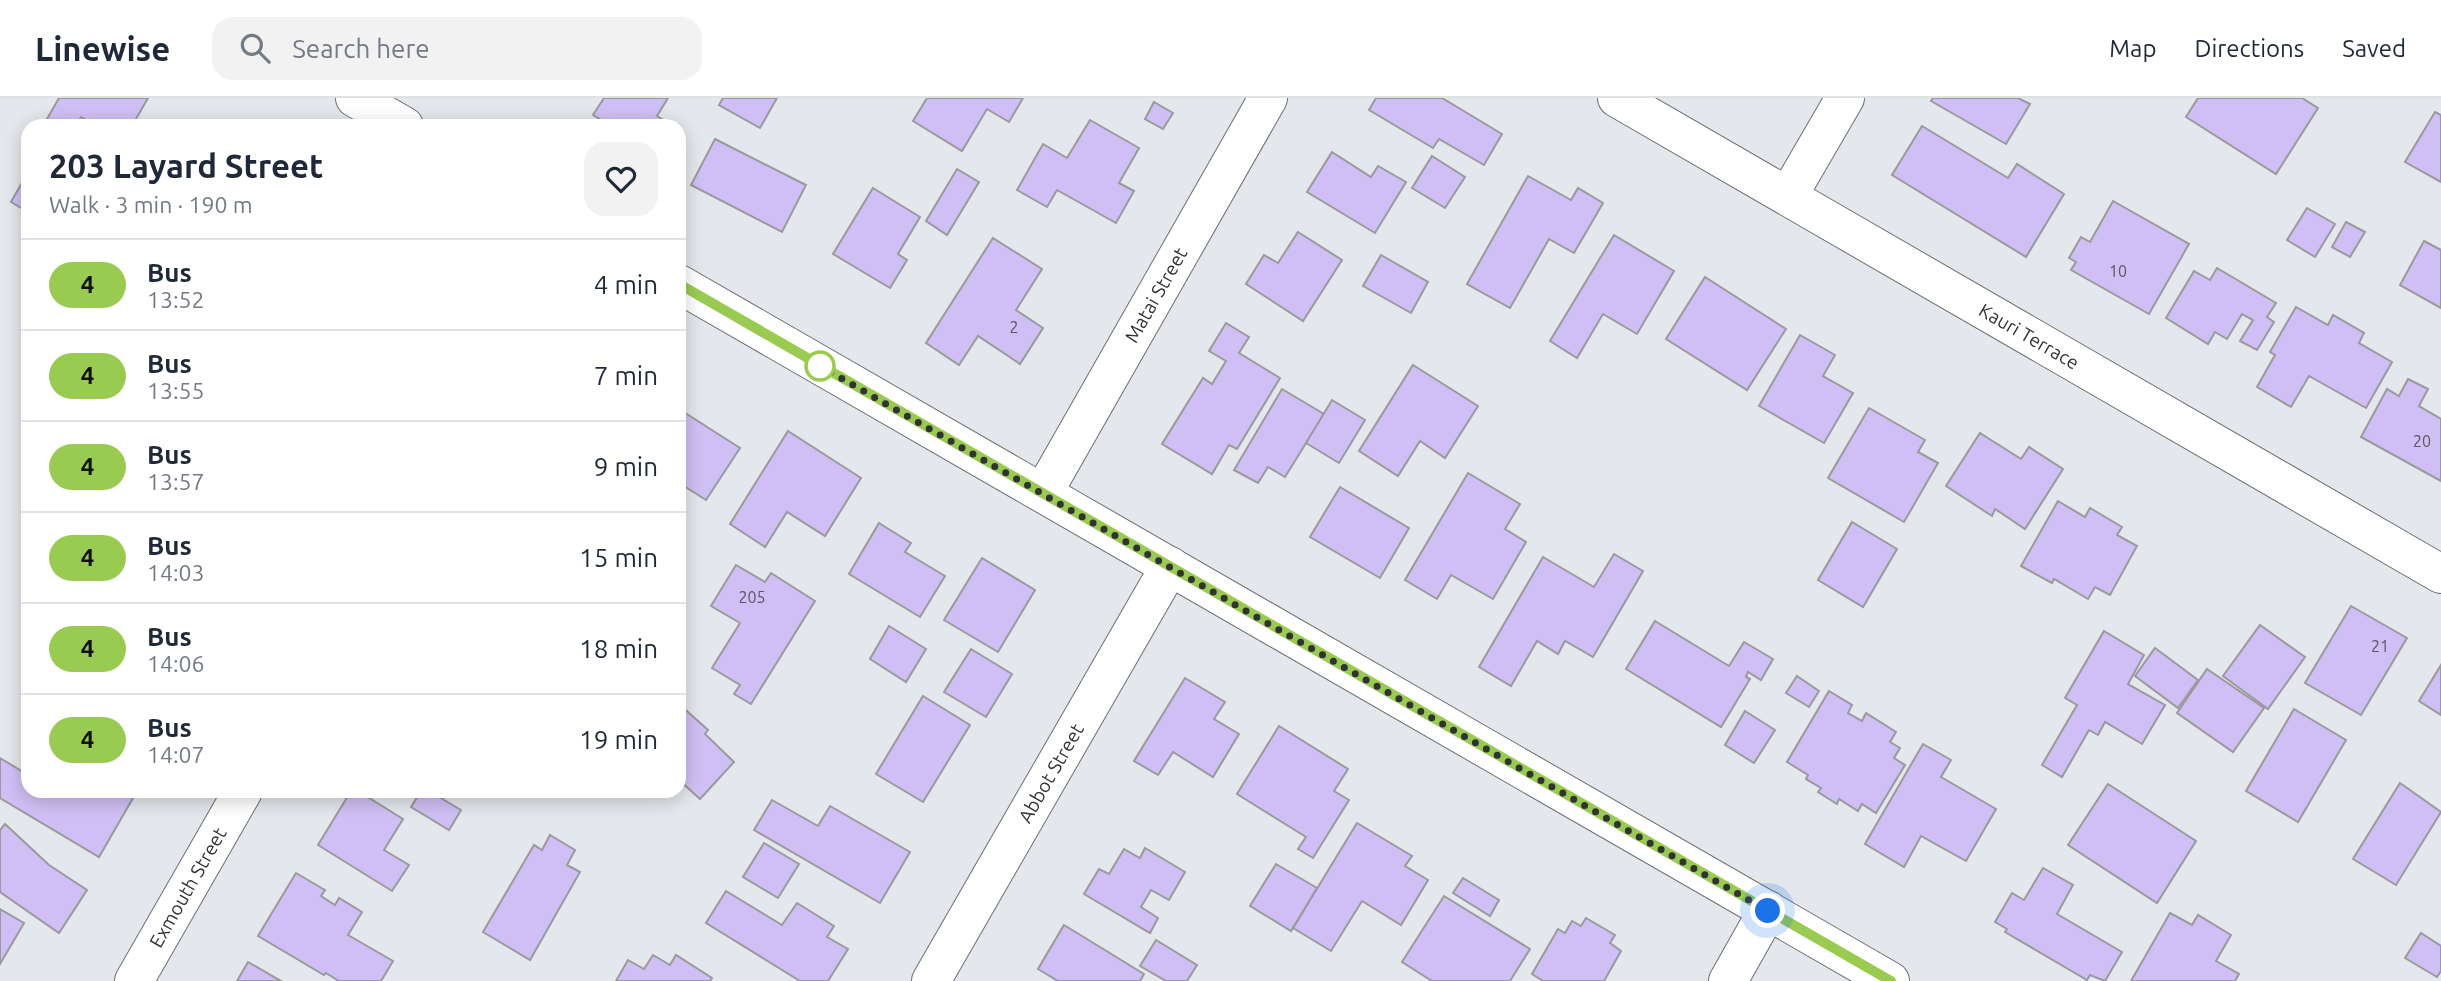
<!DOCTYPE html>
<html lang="en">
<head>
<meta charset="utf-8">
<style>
  body { margin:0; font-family:Ubuntu,sans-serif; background:#f2f2f3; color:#1f2937; height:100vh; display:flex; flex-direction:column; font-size:26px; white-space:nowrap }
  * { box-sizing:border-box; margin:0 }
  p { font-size:23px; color:#747a83 }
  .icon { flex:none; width:38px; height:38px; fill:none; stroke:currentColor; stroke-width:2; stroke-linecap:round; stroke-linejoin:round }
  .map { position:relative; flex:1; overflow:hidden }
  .side { position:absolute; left:21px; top:21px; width:665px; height:679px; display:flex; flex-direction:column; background:#fff; border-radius:21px; box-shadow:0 4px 18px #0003 }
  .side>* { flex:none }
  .badge { padding:0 14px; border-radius:23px; font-size:24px; line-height:46px }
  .you { position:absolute; width:35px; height:35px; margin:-18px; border:5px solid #fff; border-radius:50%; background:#1a73e8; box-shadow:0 0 0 10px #1a73e833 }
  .map>.badge { position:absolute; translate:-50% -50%; box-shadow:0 0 0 4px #fff }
  .round { display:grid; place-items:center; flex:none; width:74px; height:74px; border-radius:21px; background:#f2f2f3 }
  .overview { display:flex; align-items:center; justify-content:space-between; height:119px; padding:0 28px }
  h1 { font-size:33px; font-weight:600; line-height:52px }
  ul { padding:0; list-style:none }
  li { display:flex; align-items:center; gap:21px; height:91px; padding:0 28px; border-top:2px solid #e0e1e3 }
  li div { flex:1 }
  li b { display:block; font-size:26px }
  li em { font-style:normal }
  li .badge { min-width:77px; font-weight:700; text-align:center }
  header { display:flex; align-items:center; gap:42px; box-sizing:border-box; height:98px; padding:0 35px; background:#fff; border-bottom:2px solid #e0e1e3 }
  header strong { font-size:33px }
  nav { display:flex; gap:38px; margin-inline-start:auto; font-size:24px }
  .search { width:490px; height:63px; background:#f2f2f3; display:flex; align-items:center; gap:18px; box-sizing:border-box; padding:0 24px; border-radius:21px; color:#747a83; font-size:26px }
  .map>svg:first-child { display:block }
</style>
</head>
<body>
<header>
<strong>Linewise</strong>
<div class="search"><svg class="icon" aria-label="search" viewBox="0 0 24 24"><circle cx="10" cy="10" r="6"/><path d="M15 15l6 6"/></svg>Search here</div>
<nav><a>Map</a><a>Directions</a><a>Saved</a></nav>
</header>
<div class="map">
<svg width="2441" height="883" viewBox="0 0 2441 883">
  <rect width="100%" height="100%" fill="#e4e7eb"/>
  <!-- building -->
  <g fill="#d0bff4" stroke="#9a999e" stroke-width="2">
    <path d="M59 0H148L132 28H97L81 19 76 28H43Z"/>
    <path d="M604 0H668L657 18 670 26 611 28 593 17Z"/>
    <path d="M723 0H777L760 30 719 7Z"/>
    <path d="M927 0H1023L1009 24 987 11 962 53 913 23Z"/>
    <path d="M1376 0H1442L1502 36 1484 67 1439 41 1433 50 1369 12Z"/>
    <path d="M1933 0H2018L2030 6 2006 46 1931 3Z"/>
    <path d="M2198 0H2302L2318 10 2276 76 2186 19Z"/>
    <path d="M1154 4 1173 15 1163 31 1145 21Z"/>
    <path d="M2435 14 2441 17V84L2405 64Z"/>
    <path d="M1090 22 1139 50 1119 85 1134 93 1116 125 1057 92 1047 109 1017 92 1043 46 1067 60Z"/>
    <path d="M1922 28 2008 80 2017 66 2064 96 2026 159 1892 77Z"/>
    <path d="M715 41 806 87 782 134 691 87Z"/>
    <path d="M1332 54 1371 79 1378 68 1406 84 1375 135 1307 94Z"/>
    <path d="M1432 58 1465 79 1445 110 1412 90Z"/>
    <path d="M957 71 979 84 947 137 926 123Z"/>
    <path d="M1528 78 1571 102 1578 90 1603 105 1574 155 1549 141 1510 210 1467 186Z"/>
    <path d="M23 83 28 86V114L11 104Z"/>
    <path d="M873 90 920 119 898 156 907 162 890 190 833 156Z"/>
    <path d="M2113 103 2189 146 2149 216 2071 172 2076 164 2069 160 2081 139 2090 144Z"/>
    <path d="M2307 110 2335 126 2315 159 2287 142Z"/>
    <path d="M2346 124 2365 134 2350 159 2332 149Z"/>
    <path d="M1298 134 1342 162 1303 223 1246 186 1264 157 1278 165Z"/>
    <path d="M1614 137 1674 173 1637 236 1603 216 1577 260 1550 243Z"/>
    <path d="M993 140 1042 171 1016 212 1043 230 1020 266 978 238 959 267 926 245Z"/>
    <path d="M2424 143 2441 152V210L2400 187Z"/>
    <path d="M1381 157 1428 184 1411 215 1363 188Z"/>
    <path d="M2217 170 2276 205 2267 219 2274 224 2257 252 2240 243 2253 222 2242 216 2227 241 2215 234 2208 246 2166 220 2194 173 2210 182Z"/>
    <path d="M1705 179 1786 231 1747 292 1666 241Z"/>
    <path d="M2296 209 2328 227 2333 217 2364 235 2359 245 2392 264 2366 310 2309 278 2291 309 2257 289 2275 257 2270 254Z"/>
    <path d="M1226 225 1249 239 1239 255 1280 280 1237 351 1229 347 1212 376 1162 346 1203 280 1212 286 1226 263 1209 253Z"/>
    <path d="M1800 237 1835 257 1823 278 1853 295 1824 345 1759 308Z"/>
    <path d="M1413 267 1478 308 1445 360 1420 343 1398 378 1359 353Z"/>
    <path d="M2408 281 2428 291 2419 308 2441 321V383L2361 339 2387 291 2399 298Z"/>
    <path d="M1282 291 1324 316 1285 379 1268 369 1258 385 1234 372Z"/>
    <path d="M1332 302 1365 322 1339 365 1306 345Z"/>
    <path d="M1869 310 1925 342 1918 354 1938 365 1904 424 1828 380Z"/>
    <path d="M679 311 740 350 706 402 679 385Z"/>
    <path d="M788 333 861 380 825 438 787 414 765 449 730 426Z"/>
    <path d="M1980 335 2021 361 2029 349 2063 371 2025 431 1995 411 1992 418 1946 388Z"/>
    <path d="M1468 375 1520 406 1505 431 1526 444 1493 501 1451 477 1437 501 1405 482Z"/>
    <path d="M1340 389 1409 430 1380 480 1310 439Z"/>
    <path d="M2058 403 2085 419 2090 410 2122 429 2117 437 2137 448 2110 497 2095 489 2088 501 2054 481 2052 485 2021 468Z"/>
    <path d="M1852 424 1897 451 1863 509 1818 482Z"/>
    <path d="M879 425 911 445 905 454 945 478 920 519 849 476Z"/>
    <path d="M1614 456 1643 473 1593 559 1565 543 1558 556 1537 543 1511 588 1479 569 1543 459 1594 489Z"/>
    <path d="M982 460 1035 492 998 554 944 522Z"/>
    <path d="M736 467 765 484 771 475 815 503 751 606 734 596 740 587 712 570 740 525 711 508Z"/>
    <path d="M2351 508 2407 540 2361 617 2305 585Z"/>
    <path d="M1655 523 1729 568 1744 544 1773 561 1761 582 1748 574 1746 579 1750 581 1721 629 1626 571Z"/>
    <path d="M2260 527 2305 559 2268 611 2223 578Z"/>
    <path d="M889 528 926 551 906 584 870 561Z"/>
    <path d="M2104 533 2144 557 2128 586 2165 607 2142 646 2105 624 2098 637 2089 632 2062 679 2042 667 2077 607 2065 600Z"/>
    <path d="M2155 550 2198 582 2178 610 2135 578Z"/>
    <path d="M971 551 1012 576 986 619 944 594Z"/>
    <path d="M2441 567V617L2419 603Z"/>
    <path d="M2207 571 2264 610 2233 654 2177 615Z"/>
    <path d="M1797 578 1819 593 1809 609 1786 595Z"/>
    <path d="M1185 580 1225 604 1214 621 1239 636 1213 679 1173 654 1158 677 1134 663Z"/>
    <path d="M1829 593 1852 607 1848 615 1862 623 1866 615 1896 634 1890 644 1900 650 1894 660 1905 667 1876 715 1862 706 1858 713 1839 701 1837 706 1818 694 1821 690 1806 681 1808 677 1787 664Z"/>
    <path d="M923 598 970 627 923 704 876 676Z"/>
    <path d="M679 606 708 632 705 636 734 664 700 701 679 682Z"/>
    <path d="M2294 611 2346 642 2298 724 2246 693Z"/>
    <path d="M1745 613 1775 632 1754 665 1725 647Z"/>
    <path d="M1279 628 1348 671 1334 693 1349 702 1313 760 1298 751 1306 739 1237 696Z"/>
    <path d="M1923 646 1951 662 1941 679 1996 711 1966 763 1921 738 1904 769 1865 746Z"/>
    <path d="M0 660 28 677V693H121L133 700 99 759 0 700Z"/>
    <path d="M2400 685 2441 714 2396 787 2353 761Z"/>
    <path d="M2108 686 2196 743 2157 805 2068 747Z"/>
    <path d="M351 693H358L403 721 384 752 409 767 392 793 318 747Z"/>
    <path d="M421 693H429L461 712 449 732 411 709Z"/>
    <path d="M772 702 818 728 830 708 910 754 880 805 754 732Z"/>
    <path d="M1357 725 1412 758 1405 768 1428 782 1401 827 1362 803 1331 853 1293 830Z"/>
    <path d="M5 726 49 767 87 792 59 835 0 794V732Z"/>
    <path d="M550 737 575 752 567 767 580 774 530 862 483 834 534 747 542 752Z"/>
    <path d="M764 745 799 766 778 800 743 779Z"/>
    <path d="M1145 750 1185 774 1169 802 1151 792 1141 809 1158 820 1150 835 1084 796 1099 771 1109 776 1124 751 1140 760Z"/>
    <path d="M1276 766 1317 790 1291 833 1250 808Z"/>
    <path d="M2043 770 2073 787 2057 816 2122 854 2105 883 2090 877 2087 882 2005 834 2007 831 1995 824 2012 795 2024 802Z"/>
    <path d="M296 775 325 792 321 798 335 807 339 800 362 814 348 837 393 863 381 883H339L326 875 324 877 258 838Z"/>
    <path d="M1463 780 1499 802 1490 818 1453 795Z"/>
    <path d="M726 793 782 827 797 805 834 828 827 839 848 851 828 883H800L706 825Z"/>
    <path d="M1444 798 1530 851 1510 883H1432L1402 864Z"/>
    <path d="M0 811 24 825 0 866Z"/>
    <path d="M2170 815 2192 827 2198 817 2231 837 2216 863 2239 876 2235 883H2131Z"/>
    <path d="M1586 820 1615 837 1610 845 1621 853 1604 883H1543L1532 876 1558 831 1565 835 1572 823 1581 828Z"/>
    <path d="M1064 827 1144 876 1140 883H1058L1038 871Z"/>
    <path d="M2421 835 2441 848V873L2437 879 2405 860Z"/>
    <path d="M1156 842 1197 867 1187 883H1166L1140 868Z"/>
    <path d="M653 857 670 867 676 857 712 880 710 883H616L628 862 644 871Z"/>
    <path d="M248 864 281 883H237Z"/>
  </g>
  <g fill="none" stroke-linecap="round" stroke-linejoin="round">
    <defs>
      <g id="minor">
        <path d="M355 0 404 28"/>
        <path id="s1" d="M1617 0 2441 476"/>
        <path d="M1788 98 1845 0"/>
        <path d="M679 186 1890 883"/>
        <path id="s2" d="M1043 395 1268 0"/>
        <path id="s3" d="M134 883 243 693"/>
        <path id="s4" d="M931 883 1170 468"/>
        <path d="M1728 883 1768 812"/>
      </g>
    </defs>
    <!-- minor casing -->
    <use href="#minor" stroke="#6c6f73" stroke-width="40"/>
    <!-- minor -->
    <use href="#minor" stroke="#fff" stroke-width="38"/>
  </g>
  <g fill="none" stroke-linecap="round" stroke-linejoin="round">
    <defs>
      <path id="line" d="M679 186 1891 883"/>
    </defs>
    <!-- line casing -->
    <use href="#line" stroke="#fff" stroke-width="16"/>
    <!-- line -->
    <use href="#line" stroke="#99cb50" stroke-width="10"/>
    <!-- walk -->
    <path stroke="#313234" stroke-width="7" stroke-dasharray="0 12.6" d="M820 268 1768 813"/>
  </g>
  <!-- markers -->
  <circle fill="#fff" stroke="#99cb50" stroke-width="3.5" cx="820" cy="268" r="14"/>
  <g text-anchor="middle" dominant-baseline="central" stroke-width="5" stroke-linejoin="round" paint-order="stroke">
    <!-- number labels -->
    <g font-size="16" fill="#595564">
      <text x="2118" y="173">10</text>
      <text x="1014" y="229">2</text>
      <text x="2422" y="343">20</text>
      <text x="752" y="499">205</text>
      <text x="2380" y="548">21</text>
    </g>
    <!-- street labels -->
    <g font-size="19" fill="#313234" stroke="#fff">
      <text stroke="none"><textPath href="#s2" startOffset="228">Matai Street</textPath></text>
      <text stroke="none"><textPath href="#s1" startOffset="476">Kauri Terrace</textPath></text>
      <text stroke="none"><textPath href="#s4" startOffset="240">Abbot Street</textPath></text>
      <text stroke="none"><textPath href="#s3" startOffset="108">Exmouth Street</textPath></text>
    </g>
  </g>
</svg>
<div class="you" style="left:1768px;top:813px"></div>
<section class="side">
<div class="overview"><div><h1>203 Layard Street</h1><p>Walk · 3 min · 190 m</p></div><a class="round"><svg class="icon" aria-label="heart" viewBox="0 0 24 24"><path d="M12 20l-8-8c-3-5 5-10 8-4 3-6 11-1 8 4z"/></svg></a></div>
<ul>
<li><span class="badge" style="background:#99cb50;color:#111">4</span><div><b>Bus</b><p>13:52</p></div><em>4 min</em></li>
<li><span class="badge" style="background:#99cb50;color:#111">4</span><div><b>Bus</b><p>13:55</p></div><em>7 min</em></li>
<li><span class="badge" style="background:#99cb50;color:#111">4</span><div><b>Bus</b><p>13:57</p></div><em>9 min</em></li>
<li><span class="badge" style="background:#99cb50;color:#111">4</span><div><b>Bus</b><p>14:03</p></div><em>15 min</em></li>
<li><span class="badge" style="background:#99cb50;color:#111">4</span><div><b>Bus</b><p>14:06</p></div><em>18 min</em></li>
<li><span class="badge" style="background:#99cb50;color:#111">4</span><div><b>Bus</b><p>14:07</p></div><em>19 min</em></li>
</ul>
</section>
</div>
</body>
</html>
